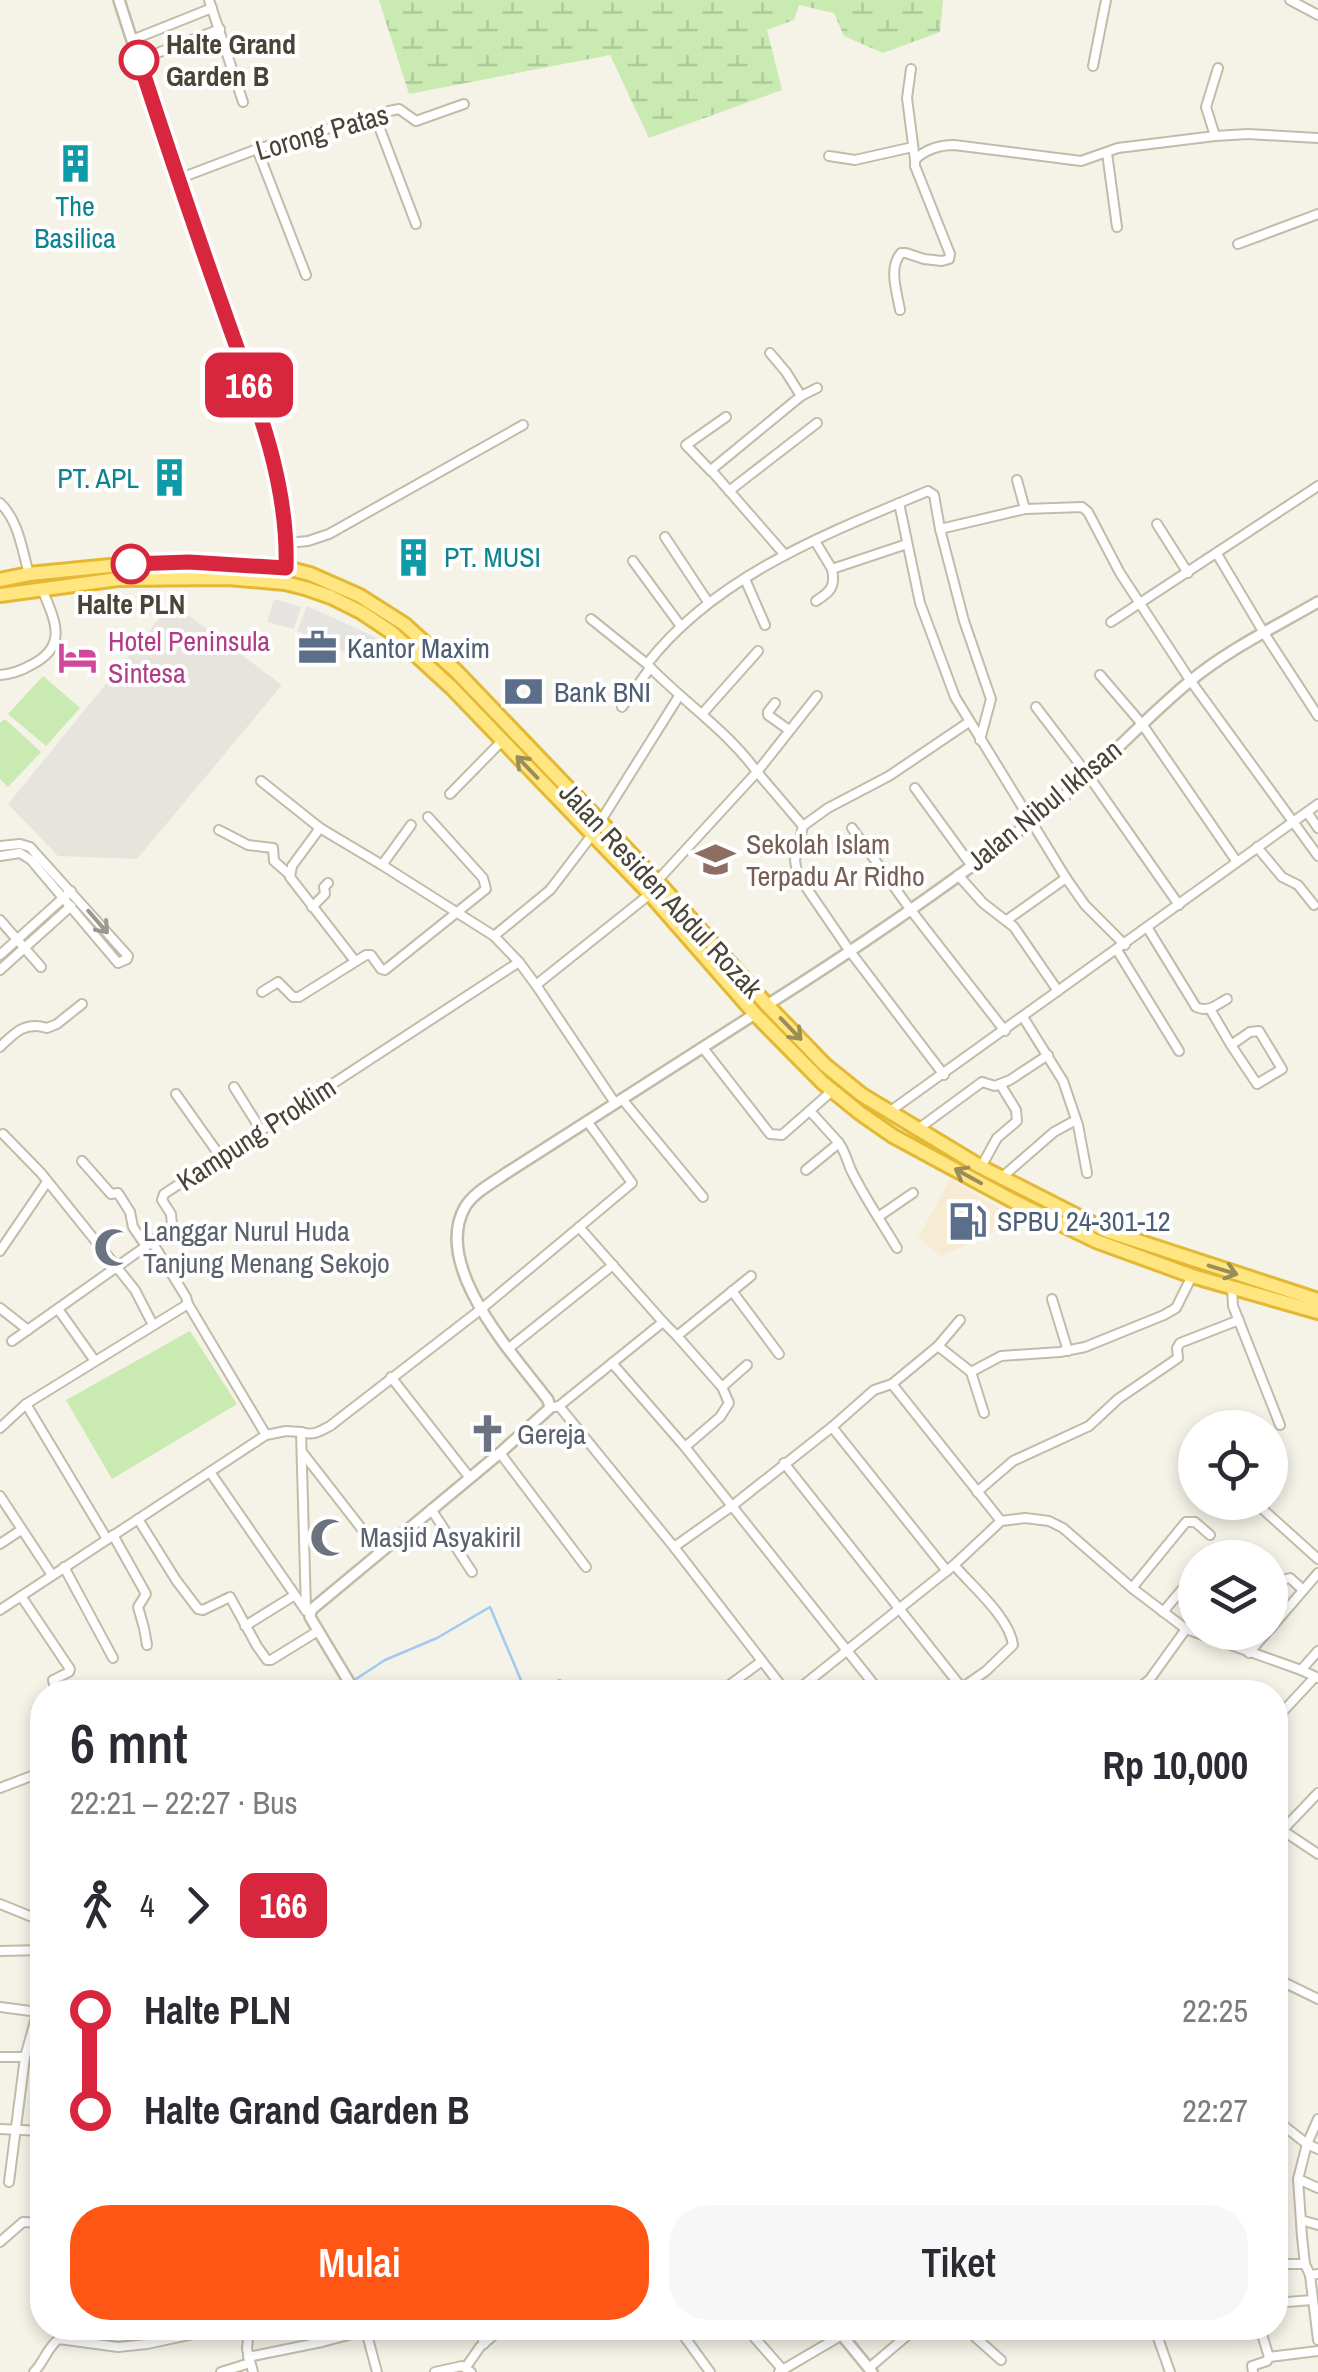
<!DOCTYPE html>
<html lang="id">
<head>
<meta charset="utf-8">
<style>
  body { margin:0; font-family:"Archivo Narrow",sans-serif; background:#f7f7f7; color:#2b2b33; height:100vh; display:flex; flex-direction:column; font-size:38px; white-space:nowrap }
  * { box-sizing:border-box; margin:0 }
  p { font-size:32px; color:#7c7c81 }
  .icon { flex:none; width:55px; height:55px; fill:none; stroke:currentColor; stroke-width:2; stroke-linecap:round; stroke-linejoin:round }
  .map { position:relative; flex:1; overflow:hidden }
  .panel { position:absolute; left:30px; top:1680px; width:1258px; height:660px; display:flex; flex-direction:column; background:#fff; border-radius:40px; box-shadow:0 5px 15px #0003 }
  .panel>* { flex:none }
  .badge { padding:0 20px; border-radius:15px; font-size:35px; line-height:65px }
  .tools { position:absolute; left:1178px; top:1410px; display:grid; gap:20px }
  .tools a { display:grid; place-items:center; width:110px; height:110px; border-radius:50%; background:#fff; box-shadow:0 5px 15px #0003; font-size:50px }
  .map>.badge { position:absolute; translate:-50% -50%; box-shadow:0 0 0 5px #fff }
  .legs { display:flex; align-items:center; gap:15px; height:110px; padding:0 40px; font-size:32px }
  .legs p { margin-inline-start:auto }
  .headline { display:flex; align-items:center; justify-content:space-between; height:170px; padding:0 40px }
  h1 { font-size:55px; font-weight:600; line-height:75px }
  .button { display:flex; gap:20px; margin-top:auto; padding:20px 40px }
  .button a { flex:1; height:115px; border-radius:40px; background:#ff5515; color:#fff; font-size:40px; font-weight:600; line-height:115px; text-align:center }
  .button a+a { background:#f7f7f7; color:#2b2b33 }
  ul { padding:0 40px; list-style:none }
  li { display:flex; align-items:center; gap:35px; height:100px; font-size:38px }
  li i { display:grid; place-items:center; width:15px; height:100%; margin:0 12px; background:currentColor }
  li i::after { content:''; width:25px; height:25px; margin:-12px; border:8px solid; border-radius:50%; background:#fff }
  li p { margin-inline-start:auto }
  li:first-child i { background:linear-gradient(#0000 50%,currentColor 0) }
  li:last-child i { background:linear-gradient(currentColor 50%,#0000 0) }
  .map>svg:first-child { display:block }
</style>
</head>
<body>
<div class="map">
<svg width="1318" height="2372" viewBox="0 0 1318 2372">
  <defs>
    <pattern id="wetland-marsh" width="20" height="14" patternUnits="userSpaceOnUse" patternTransform="scale(2.5)"><rect width="20" height="14" fill="#c9eab0"/><path d="M1 5h8M5 5V1M11 12h8M15 12V8" fill="none" stroke="#aeca98"/></pattern>
  </defs>
  <rect width="100%" height="100%" fill="#f5f3e8"/>
  <!-- commercial -->
  <path fill="#f7ecd3" d="M950 1179 1012 1216 1002 1226 981 1239 941 1256 918 1238Z"/>
  <!-- industrial -->
  <path fill="#e7e4dd" d="M172 603 282 685 137 859 58 856 8 804Z"/>
  <!-- wetland -->
  <path fill="url(#wetland-marsh)" d="M379 0H943L940 32 883 53 844 36 834 13 799 5 794 20 767 30 782 90 649 138 610 55 409 94Z"/>
  <!-- garden -->
  <g fill="#c9eab0">
    <path d="M43 676 80 708 46 746 8 714Z"/>
    <path d="M5 719 41 752 8 787 0 779V723Z"/>
    <path d="M190 1331 237 1404 112 1479 66 1400Z"/>
  </g>
  <!-- parking -->
  <g fill="#e6e4e0">
    <path d="M274 599 301 607 294 629 267 622Z"/>
    <path d="M307 606 384 641 368 663 297 631Z"/>
  </g>
  <g fill="none" stroke-linecap="round" stroke-linejoin="round">
    <!-- stream -->
    <g stroke="#a3c9f3" stroke-width="2.5">
      <path d="M353 1681 385 1660 437 1638 490 1607 526 1692"/>
      <path d="M335 1692 347 1685"/>
      <path d="M534 1692 560 1680"/>
    </g>
    <defs>
      <g id="minor">
        <path d="M209 0 243 102"/>
        <path d="M1290 0 1318 15"/>
        <path d="M132 40 212 8"/>
        <path d="M139 60 220 29"/>
        <path d="M1093 66 1106 0"/>
        <path d="M911 69 907 98 915 160"/>
        <path d="M375 116 416 224"/>
        <path d="M1215 136 1248 134 1318 138"/>
        <path d="M257 149 306 275"/>
        <path d="M1107 153 1117 227"/>
        <path d="M829 156 855 160 913 147"/>
        <path d="M178 179 257 149 389 111 399 109 416 121 464 104"/>
        <path d="M1238 244 1318 214"/>
        <path d="M900 310C897 292 888 268 901 253H906L924 259 942 261 949 259 950 254 915 166V160C924 150 939 145 954 145L1081 161 1118 148 1215 136 1206 107 1218 68"/>
        <path d="M770 353 786 372 801 396 711 470 785 555"/>
        <path d="M801 396 817 388"/>
        <path d="M711 471 686 445 726 417"/>
        <path d="M1017 480 1025 509"/>
        <path d="M729 491 817 423"/>
        <path d="M0 503C19 521 22 550 29 574"/>
        <path d="M899 503 920 603 955 697 1066 878"/>
        <path d="M1157 524 1188 573"/>
        <path d="M940 529 1025 509 1082 507 1088 512 1120 573 1190 680 1318 856"/>
        <path d="M665 537 708 602"/>
        <path d="M815 541 832 569 907 544"/>
        <path d="M287 543 308 541 329 534 523 425"/>
        <path d="M1217 554 1264 633 1318 716"/>
        <path d="M633 561 680 625"/>
        <path d="M745 579 765 625"/>
        <path d="M816 601C830 592 836 587 832 569"/>
        <path d="M591 619 647 664"/>
        <path d="M1111 622 1318 486"/>
        <path d="M0 675C11 674 21 671 31 665 69 646 55 621 42 589"/>
        <path d="M1100 675 1142 724 1237 862"/>
        <path d="M817 696 757 772 803 826 828 808 889 776 969 722"/>
        <path d="M775 703 768 712V715L789 730"/>
        <path d="M622 707 650 668"/>
        <path d="M1036 707 1088 775 1179 905"/>
        <path d="M702 714 758 651"/>
        <path d="M261 781 320 828 382 865 494 936 519 962"/>
        <path d="M915 788 971 865"/>
        <path d="M450 794 502 741"/>
        <path d="M1307 812 1318 828"/>
        <path d="M600 822 679 696"/>
        <path d="M803 826 795 860 797 874 849 950 944 1075"/>
        <path d="M320 828 292 866 290 877 355 961"/>
        <path d="M852 828 910 909 1005 1031"/>
        <path d="M219 830 248 845 273 848 274 861 290 875"/>
        <path d="M0 846 20 844 30 847 128 956 127 959 118 963 31 860 20 853 0 856"/>
        <path d="M1257 847 1282 877 1298 885 1314 905"/>
        <path d="M382 865 411 825"/>
        <path d="M958 875 983 903 1014 927 1058 991"/>
        <path d="M657 881 757 772C727 730 682 701 647 664 715 576 828 533 928 491L934 495 940 529 964 621 991 699 980 740"/>
        <path d="M312 907 325 894 324 887 328 883"/>
        <path d="M0 920 41 967"/>
        <path d="M1007 920 1066 878 1085 905 1125 945"/>
        <path d="M1147 927 1196 1007C1208 1013 1216 1005 1227 999"/>
        <path d="M494 936 550 890 592 835"/>
        <path d="M1117 950 1179 1051"/>
        <path d="M0 955 71 891"/>
        <path d="M0 970 71 906"/>
        <path d="M262 992 278 982 293 997H299L366 955H371L381 969 385 970 486 889 483 878 428 817"/>
        <path d="M1210 1009 1231 1045 1250 1032 1259 1031 1282 1069 1257 1084 1231 1045"/>
        <path d="M1023 1017 1063 1081 1078 1125 1087 1173"/>
        <path d="M0 1047C15 1032 26 1021 47 1028L57 1024 82 1004"/>
        <path d="M703 1048 770 1134 782 1135 832 1091"/>
        <path d="M234 1087 261 1130"/>
        <path d="M176 1094 220 1156"/>
        <path d="M622 1099 703 1197"/>
        <path d="M615 1103 536 985 650 894"/>
        <path d="M889 1112 1318 804"/>
        <path d="M918 1129 982 1082 995 1086 1010 1080 1048 1055"/>
        <path d="M3 1134 41 1173 135 1290 153 1325"/>
        <path d="M839 1143C846 1153 847 1162 852 1172 865 1198 882 1223 897 1248"/>
        <path d="M82 1161 111 1194 118 1193 130 1212 133 1227 146 1246"/>
        <path d="M981 1167 997 1138 1017 1121 1016 1110 1000 1084"/>
        <path d="M806 1170 839 1143 810 1111"/>
        <path d="M1001 1178 1054 1132 1076 1120"/>
        <path d="M878 1217 913 1193"/>
        <path d="M0 1251 47 1182"/>
        <path d="M1232 1288 1233 1306 1280 1425"/>
        <path d="M732 1291 779 1354"/>
        <path d="M1052 1299 1068 1351"/>
        <path d="M188 1304 266 1435"/>
        <path d="M0 1308 28 1330"/>
        <path d="M58 1309 95 1361"/>
        <path d="M663 1322 677 1336 751 1276"/>
        <path d="M677 1336 722 1387 729 1403 720 1417 685 1447"/>
        <path d="M12 1341 152 1242 172 1226 171 1214 162 1200 164 1194 519 962 536 985"/>
        <path d="M938 1346 971 1372 1001 1356 1060 1352 1085 1347 1164 1315 1176 1308 1192 1276"/>
        <path d="M509 1348 613 1265"/>
        <path d="M612 1363 685 1447 880 1692"/>
        <path d="M971 1372 984 1413"/>
        <path d="M391 1377 470 1478"/>
        <path d="M892 1384 1001 1521"/>
        <path d="M722 1387 747 1365"/>
        <path d="M26 1404 107 1539"/>
        <path d="M559 1406 674 1547 786 1692"/>
        <path d="M554 1407 559 1406 663 1322 579 1227"/>
        <path d="M832 1427 947 1571"/>
        <path d="M0 1428 26 1404 188 1304 186 1297 152 1242"/>
        <path d="M301 1432C313 1436 319 1432 330 1426L480 1310 632 1183 587 1121"/>
        <path d="M302 1452 379 1551"/>
        <path d="M500 1453 586 1567"/>
        <path d="M784 1463 962 1688"/>
        <path d="M210 1472 306 1611"/>
        <path d="M977 1492 1013 1461 1089 1426 1118 1399 1178 1358 1177 1348 1180 1343 1239 1320"/>
        <path d="M0 1496 52 1575"/>
        <path d="M1257 1504 1318 1559"/>
        <path d="M431 1509 472 1572"/>
        <path d="M138 1519 176 1580 198 1609 203 1610 230 1597 257 1646 267 1660H271L318 1631"/>
        <path d="M113 1535 146 1594 138 1607 144 1628 147 1645"/>
        <path d="M0 1544 21 1530"/>
        <path d="M674 1547 732 1506 832 1427 874 1390 892 1384 938 1346 960 1320"/>
        <path d="M1241 1553 1246 1558"/>
        <path d="M954 1565C972 1586 1010 1618 1013 1645L986 1671 956 1692"/>
        <path d="M64 1567 113 1658"/>
        <path d="M1270 1578 1276 1582 1290 1578 1303 1590"/>
        <path d="M1132 1588 1186 1522H1195L1210 1535"/>
        <path d="M21 1596 70 1669 69 1672 53 1680 56 1692"/>
        <path d="M0 1610 266 1435 286 1431 301 1432 306 1610"/>
        <path d="M1163 1612 1195 1574"/>
        <path d="M245 1626 295 1595"/>
        <path d="M1270 1629 1318 1573"/>
        <path d="M1249 1653 1267 1632"/>
        <path d="M1301 1670 1318 1651"/>
        <path d="M343 1692 352 1687"/>
        <path d="M589 1692 601 1687 607 1688 611 1692"/>
        <path d="M720 1692 762 1661"/>
        <path d="M795 1692 954 1565 1001 1521 1025 1518 1049 1521 1063 1528 1132 1588 1186 1629 1301 1670 1318 1678"/>
        <path d="M1135 1692 1150 1679 1186 1629"/>
        <path d="M1275 1720 1315 1677"/>
        <path d="M0 1788 42 1772"/>
        <path d="M1282 1830 1318 1854"/>
        <path d="M1275 1838 1318 1793"/>
        <path d="M0 1904 42 1921"/>
        <path d="M0 1951 42 1950"/>
        <path d="M1275 1978 1318 1999"/>
        <path d="M0 2007 38 2012"/>
        <path d="M0 2057H25"/>
        <path d="M1275 2119 1307 2144 1318 2149"/>
        <path d="M0 2129 42 2131"/>
        <path d="M1298 2179 1318 2188"/>
        <path d="M9 2182 25 2057 42 1996"/>
        <path d="M1301 2220 1318 2225"/>
        <path d="M0 2242 23 2222 42 2223"/>
        <path d="M1275 2264H1305"/>
        <path d="M1318 2274 1310 2275 1318 2340"/>
        <path d="M1310 2275 1305 2264 1302 2237 1298 2179 1307 2144 1318 2119"/>
        <path d="M1275 2303 1312 2300"/>
        <path d="M249 2328 247 2349 253 2372"/>
        <path d="M479 2328 484 2344"/>
        <path d="M746 2328 783 2370"/>
        <path d="M965 2328 1001 2360"/>
        <path d="M1260 2328 1269 2357"/>
        <path d="M366 2331 377 2372"/>
        <path d="M681 2332 710 2372"/>
        <path d="M1158 2338 1170 2372"/>
        <path d="M248 2357 322 2342 375 2328"/>
        <path d="M466 2367 480 2347 502 2328"/>
        <path d="M869 2368 916 2328"/>
        <path d="M34 2372C44 2362 48 2346 59 2339L118 2347 147 2344 217 2329 249 2330"/>
        <path d="M221 2372 250 2363"/>
        <path d="M435 2372 462 2366 471 2372"/>
        <path d="M779 2372 842 2335"/>
        <path d="M1253 2372 1252 2366 1267 2361 1269 2357 1318 2351"/>
      </g>
      <g id="tertiary">
        <path d="M119 0C150 97 183 193 216 289 246 375 290 477 286 568"/>
        <path d="M767 1005C867 942 966 873 1059 800 1105 764 1144 719 1189 682 1227 650 1275 627 1318 602"/>
        <path d="M355 1692 310 1617 311 1610 500 1453 550 1408 548 1400C515 1356 431 1267 465 1207 474 1192 494 1182 508 1172L755 1014"/>
        <path d="M836 2328 872 2372"/>
      </g>
      <g id="trunk">
        <path d="M0 580 29 574 130 564 189 562 252 565 286 568 310 574 360 596 404 624 456 671 657 881 767 1005 825 1065 862 1095 981 1167 1107 1231 1318 1300"/>
        <path d="M0 595 118 579 228 578 285 583 305 588 331 597 361 612 391 632 452 688 650 894 755 1014 823 1083 860 1113 893 1136 1017 1203 1096 1241 1192 1276 1318 1312"/>
      </g>
    </defs>
    <!-- minor casing -->
    <use href="#minor" stroke="#c1bcaa" stroke-width="12"/>
    <!-- tertiary casing -->
    <use href="#tertiary" stroke="#c1bcaa" stroke-width="14"/>
    <!-- trunk casing -->
    <use href="#trunk" stroke="#e4b833" stroke-width="18"/>
    <!-- minor -->
    <use href="#minor" stroke="#fff" stroke-width="8"/>
    <!-- tertiary -->
    <use href="#tertiary" stroke="#fff" stroke-width="9"/>
    <!-- trunk -->
    <use href="#trunk" stroke="#ffe680" stroke-width="12"/>
  </g>
  <!-- one-way arrows -->
  <defs><path id="oneway-shaft" d="M-6 0H5M1.5-3L5.5 0L1.5 3" fill="none" stroke-width="1.6" stroke-linecap="round" stroke-linejoin="round" transform="scale(2.5)"/></defs>
  <g stroke="#9b8d57">
    <use href="#oneway-shaft" transform="translate(527 767) rotate(-134)"/>
    <use href="#oneway-shaft" transform="translate(791 1029) rotate(46)"/>
    <use href="#oneway-shaft" transform="translate(968 1176) rotate(-151)"/>
    <use href="#oneway-shaft" transform="translate(1223 1270) rotate(17)"/>
  </g>
  <use stroke="#9b9890" href="#oneway-shaft" transform="translate(98 922) rotate(49)"/>
  <g fill="none" stroke-linecap="round" stroke-linejoin="round">
    <defs>
      <path id="line-1" d="M131 564 189 562 286 568C289 478 252 392 223 308 194 226 166 143 139 60"/>
    </defs>
    <!-- line-1 casing -->
    <use href="#line-1" stroke="#fff" stroke-width="22"/>
    <!-- line-1 -->
    <use href="#line-1" stroke="#d7263d" stroke-width="15"/>
  </g>
  <!-- icons -->
  <defs>
    <symbol id="building-bare" viewBox="-9 -9 18 18"><path d="M-4-6H4V6H1V3H-1V6H-4ZM-2.5-4.3h1.7v1.8h-1.7ZM.8-4.3h1.7v1.8H.8ZM-2.5-1h1.7V.8h-1.7ZM.8-1h1.7V.8H.8Z" fill="#0f9aa8" stroke="#fff" stroke-width="2.5" paint-order="stroke"/></symbol>
    <symbol id="office-bare" viewBox="-9 -9 18 18"><path d="M-6-3h4V-5.5h4V-3h4V5H-6ZM-1-4.5V-3h2v-1.5ZM-6 0V1H6V0Z" fill="#5c6f8a" stroke="#fff" stroke-width="2.5" paint-order="stroke"/></symbol>
    <symbol id="hotel-bare" viewBox="-9 -9 18 18"><path d="M-6-4.5h1.5V1H6V5H4.5V3h-9V5H-6ZM-4 0a1.8 1.8 0 1 1 3.6 0ZM.5 0V-2.5h3Q6-2.5 6 0Z" fill="#d1479c" stroke="#fff" stroke-width="2.5" paint-order="stroke"/></symbol>
    <symbol id="bank-bare" viewBox="-9 -9 18 18"><path d="M-6-4H6V4H-6ZM0-2.3a2.3 2.3 0 1 0 0 4.6a2.3 2.3 0 1 0 0-4.6Z" fill="#5c6f8a" stroke="#fff" stroke-width="2.5" paint-order="stroke"/></symbol>
    <symbol id="school-bare" viewBox="-9 -9 18 18"><path d="M0-5L7-2L0 1L-7-2ZM-4 1L0 2.5L4 1V4Q0 6-4 4Z" fill="#8d6e63" stroke="#fff" stroke-width="2.5" paint-order="stroke"/></symbol>
    <symbol id="fuel-bare" viewBox="-9 -9 18 18"><path d="M-5.5-6h7V0h2V4h1.3V-2.5L3-4.5l.8-.8L6-3V5H2.5V1h-1V6h-7ZM-4.2-4.7v3.2H.2V-4.7Z" fill="#5c6f8a" stroke="#fff" stroke-width="2.5" paint-order="stroke"/></symbol>
    <symbol id="mosque-bare" viewBox="-9 -9 18 18"><path d="M3.5-4.9A6 6 0 1 0 3.5 4.9A5 5 0 1 1 3.5-4.9Z" fill="#6b7280" stroke="#fff" stroke-width="2.5" paint-order="stroke"/></symbol>
    <symbol id="church-bare" viewBox="-9 -9 18 18"><path d="M-1.2-6h2.4v3.5h3.3v2.4h-3.3V6h-2.4V-.1h-3.3v-2.4h3.3Z" fill="#6b7280" stroke="#fff" stroke-width="2.5" paint-order="stroke"/></symbol>
  </defs>
  <g fill-rule="evenodd">
    <use href="#building-bare" x="48" y="136" width="55" height="55"/>
    <use href="#building-bare" x="142" y="450" width="55" height="55"/>
    <use href="#building-bare" x="386" y="530" width="55" height="55"/>
    <use href="#office-bare" x="290" y="620" width="55" height="55"/>
    <use href="#hotel-bare" x="50" y="630" width="55" height="55"/>
    <use href="#bank-bare" x="496" y="664" width="55" height="55"/>
    <use href="#school-bare" x="688" y="832" width="55" height="55"/>
    <use href="#fuel-bare" x="940" y="1194" width="55" height="55"/>
    <use href="#mosque-bare" x="86" y="1220" width="55" height="55"/>
    <use href="#church-bare" x="460" y="1406" width="55" height="55"/>
    <use href="#mosque-bare" x="302" y="1510" width="55" height="55"/>
  </g>
  <!-- markers -->
  <g fill="#fff" stroke="#d7263d" stroke-width="5">
    <circle cx="139" cy="60" r="18"/>
    <circle cx="131" cy="564" r="18"/>
  </g>
  <g text-anchor="middle" dominant-baseline="central" stroke-width="8" stroke-linejoin="round" paint-order="stroke">
    <!-- stop labels -->
    <g font-size="28" font-weight="bold" fill="#494436" stroke="#fff" text-anchor="start">
      <text x="166" y="44">Halte Grand<tspan x="166" dy="32">Garden B</tspan></text>
      <text x="131" y="604" text-anchor="middle">Halte PLN</text>
    </g>
    <!-- street labels -->
    <g font-size="28" fill="#494436" stroke="#fff">
      <text transform="translate(322 132) rotate(-16)">Lorong Patas</text>
      <text transform="translate(1044 805) rotate(-39)">Jalan Nibul Ikhsan</text>
      <text transform="translate(661 890) rotate(47)">Jalan Residen Abdul Rozak</text>
      <text transform="translate(256 1134) rotate(-33)">Kampung Proklim</text>
    </g>
    <!-- culture labels -->
    <g font-size="28" fill="#0d838f" stroke="#fff">
      <text x="75" y="206">The<tspan x="75" dy="32">Basilica</tspan></text>
      <text x="139" y="478" text-anchor="end">PT. APL</text>
      <text x="444" y="557" text-anchor="start">PT. MUSI</text>
    </g>
    <!-- hotel labels -->
    <g font-size="28" fill="#b23c85" stroke="#fff" text-anchor="start">
      <text x="108" y="641">Hotel Peninsula<tspan x="108" dy="32">Sintesa</tspan></text>
    </g>
    <!-- service labels -->
    <g font-size="28" fill="#4e5e75" stroke="#fff" text-anchor="start">
      <text x="347" y="648">Kantor Maxim</text>
      <text x="554" y="692">Bank BNI</text>
      <text x="997" y="1221">SPBU 24-301-12</text>
    </g>
    <!-- education labels -->
    <g font-size="28" fill="#785e54" stroke="#fff" text-anchor="start">
      <text x="746" y="844">Sekolah Islam<tspan x="746" dy="32">Terpadu Ar Ridho</tspan></text>
    </g>
    <!-- worship labels -->
    <g font-size="28" fill="#5b616d" stroke="#fff" text-anchor="start">
      <text x="143" y="1231">Langgar Nurul Huda<tspan x="143" dy="32">Tanjung Menang Sekojo</tspan></text>
      <text x="517" y="1434">Gereja</text>
      <text x="360" y="1537">Masjid Asyakiril</text>
    </g>
  </g>
</svg>
<div class="tools">
<a><svg class="icon" aria-label="locate" viewBox="0 0 24 24"><circle cx="12" cy="12" r="6"/><path d="M12 2v4M12 18v4M2 12h4M18 12h4"/></svg></a>
<a><svg class="icon" aria-label="layers" viewBox="0 0 24 24"><path d="M12 4l9 5-9 5-9-5zM3 14l9 5 9-5"/></svg></a>
</div>
<b class="badge" style="left:249px;top:385px;background:#d7263d;color:#fff">166</b>
<section class="panel">
<div class="headline"><div><h1>6 mnt</h1><p>22:21 – 22:27 · Bus</p></div><b>Rp 10,000</b></div>
<div class="legs"><svg class="icon" aria-label="walk" viewBox="0 0 24 24"><circle cx="13" cy="4" r="2"/><path d="M13 8l-2 6 4 7M11 14l-3 7M7 12l3-4h3l4 4"/></svg>4<svg class="icon" aria-label="forward" viewBox="0 0 24 24"><path d="M9 5l7 7-7 7"/></svg><b class="badge" style="background:#d7263d;color:#fff">166</b></div>
<ul>
<li><i style="color:#d7263d"></i><b>Halte PLN</b><p>22:25</p></li>
<li><i style="color:#d7263d"></i><b>Halte Grand Garden B</b><p>22:27</p></li>
</ul>
<div class="button"><a>Mulai</a><a>Tiket</a></div>
</section>
</div>
</body>
</html>
